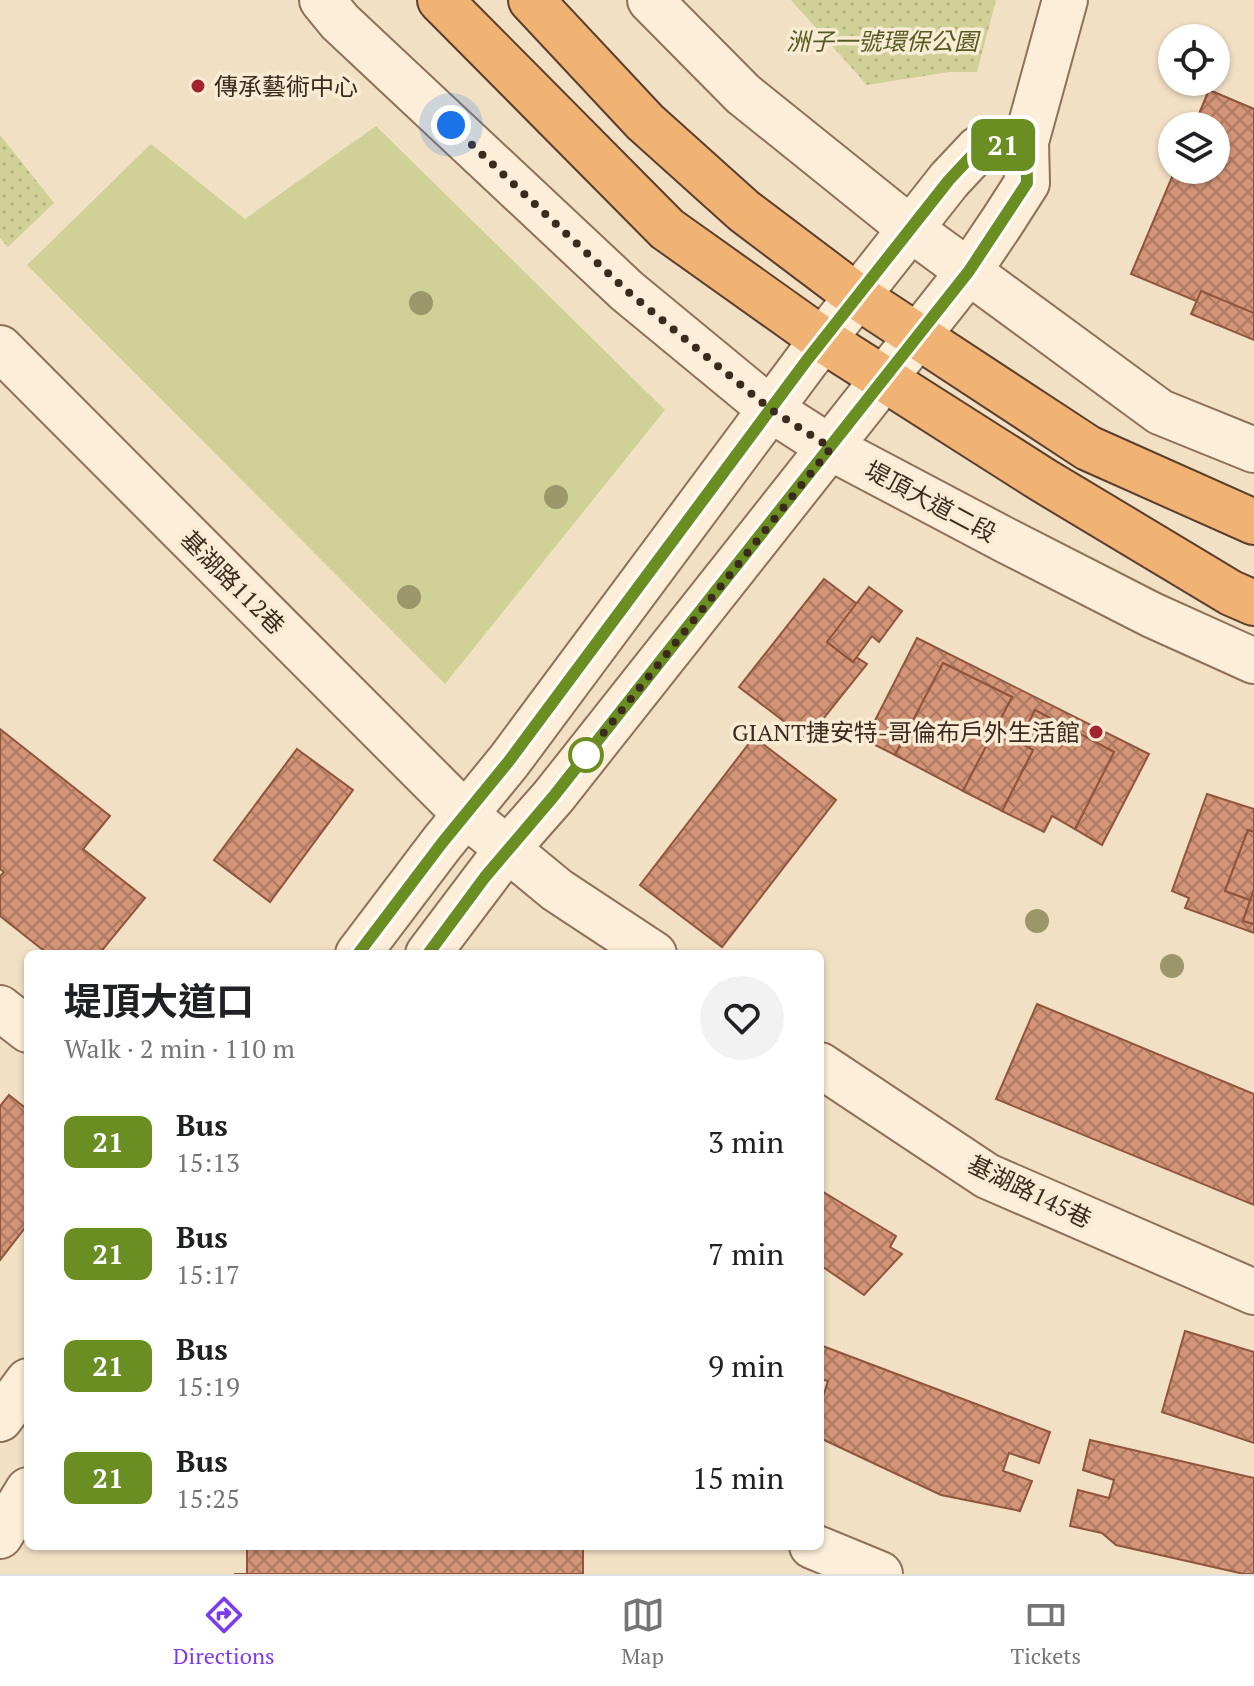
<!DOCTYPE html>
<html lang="en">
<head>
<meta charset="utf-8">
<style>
  body { margin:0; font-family:"PT Serif","Noto Sans TC",serif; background:#f2f2f2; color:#202124; height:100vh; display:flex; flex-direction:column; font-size:30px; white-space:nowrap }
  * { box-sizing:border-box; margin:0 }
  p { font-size:26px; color:#757577 }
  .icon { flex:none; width:44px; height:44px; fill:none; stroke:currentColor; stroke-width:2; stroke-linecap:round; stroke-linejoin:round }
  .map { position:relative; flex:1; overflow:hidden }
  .side { position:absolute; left:24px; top:950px; width:800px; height:600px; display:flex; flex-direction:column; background:#fff; border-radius:12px; box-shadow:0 2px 6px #0004 }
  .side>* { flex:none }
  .badge { padding:0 16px; border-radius:12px; font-size:28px; line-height:52px }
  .controls { position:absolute; left:1158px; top:24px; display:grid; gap:16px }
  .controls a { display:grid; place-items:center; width:72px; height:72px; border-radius:50%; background:#fff; box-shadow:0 2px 6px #0004; font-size:40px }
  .you { position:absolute; width:40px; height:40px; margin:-20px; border:6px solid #fff; border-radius:50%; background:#1a73e8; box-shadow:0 0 0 12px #1a73e833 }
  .map>.badge { position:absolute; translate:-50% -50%; box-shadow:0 0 0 4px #fff }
  .round { display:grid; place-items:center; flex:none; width:84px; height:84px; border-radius:42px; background:#f2f2f2 }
  .head { display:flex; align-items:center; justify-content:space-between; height:136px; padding:0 40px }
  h1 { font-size:38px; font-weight:700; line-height:60px }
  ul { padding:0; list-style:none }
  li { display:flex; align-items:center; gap:24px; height:112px; padding:0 40px }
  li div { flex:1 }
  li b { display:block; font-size:30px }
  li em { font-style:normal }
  li .badge { min-width:88px; font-weight:700; text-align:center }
  .tabs { display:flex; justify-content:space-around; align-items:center; height:112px; border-top:2px solid #e0e0e0; background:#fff; font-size:22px; color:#757577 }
  .tabs a { display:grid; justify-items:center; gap:4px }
  .tabs .selected { color:#7c3aed }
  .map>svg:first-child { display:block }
</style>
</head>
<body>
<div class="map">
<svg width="1254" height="1574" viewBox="0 0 1254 1574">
  <defs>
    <pattern id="park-dots" width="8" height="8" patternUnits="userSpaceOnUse" patternTransform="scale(2)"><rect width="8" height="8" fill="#d0d197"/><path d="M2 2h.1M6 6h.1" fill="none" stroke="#b4b482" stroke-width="1.8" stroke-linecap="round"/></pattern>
    <pattern id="building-cross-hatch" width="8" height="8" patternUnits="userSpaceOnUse" patternTransform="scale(2)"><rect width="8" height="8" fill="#d39477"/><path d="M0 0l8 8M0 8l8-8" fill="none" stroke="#ac7961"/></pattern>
  </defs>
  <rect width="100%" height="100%" fill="#f2e0c4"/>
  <!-- green -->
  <path fill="#d0d197" d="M376 126 665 410 445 684 27 265 151 144 245 219Z"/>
  <!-- park -->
  <g fill="url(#park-dots)">
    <path d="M791 0H996L977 72H949L867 85Z"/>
    <path d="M0 135 54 203 8 247 0 238Z"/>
  </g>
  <!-- building -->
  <g fill="url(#building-cross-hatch)" stroke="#90553c" stroke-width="2">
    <path d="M1209 90 1254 109V176L1216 161V126H1194Z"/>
    <path d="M1209 90 1254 109V325L1131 274 1175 170H1216V126H1194Z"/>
    <path d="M1201 291 1254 313V340L1191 314Z"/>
    <path d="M824 579 857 604 827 642 853 662 856 657 867 664 807 739 739 687Z"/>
    <path d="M869 587 902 611 879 642 872 636 853 662 827 642Z"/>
    <path d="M917 638 1149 754 1102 845 1075 829 1114 752 1035 710 1019 742 995 729 1012 697 943 663 895 755 865 740Z"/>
    <path d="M943 663 1012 697 963 791 895 755Z"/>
    <path d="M1035 710 1114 752 1075 829 1052 816 1044 832 1002 811 1033 750 1019 742Z"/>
    <path d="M0 729 110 816 83 849 145 898 99 954H48L0 916V876L4 872 0 869Z"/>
    <path d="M995 729 1033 750 1002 811 963 791Z"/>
    <path d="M754 737 836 800 722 947 640 885Z"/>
    <path d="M297 749 353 790 270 902 214 860Z"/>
    <path d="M1207 794 1254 809V832L1248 830 1225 891 1250 900 1243 921 1254 924V933L1185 908 1189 898 1172 891Z"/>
    <path d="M1248 830 1254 832V890L1250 900 1225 891Z"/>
    <path d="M1254 890V924L1243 921Z"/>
    <path d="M1037 1004 1254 1094V1205L996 1099Z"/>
    <path d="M9 1095 28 1110V1224L0 1260V1106Z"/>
    <path d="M820 1190 896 1236 890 1247 902 1254 864 1295 820 1265Z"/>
    <path d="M1185 1331 1254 1352V1443L1162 1412Z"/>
    <path d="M820 1345 1050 1432 1039 1463 1009 1453 1003 1471 1032 1481 1020 1511 941 1495 820 1438V1399L822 1400 828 1381 820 1379Z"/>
    <path d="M1090 1440 1254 1478V1574H1244L1116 1545 1102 1533 1070 1526 1078 1490 1109 1498 1114 1480 1083 1470Z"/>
    <path d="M247 1546H583V1574H234H247Z"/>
  </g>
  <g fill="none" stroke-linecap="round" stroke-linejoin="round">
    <defs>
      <g id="minor">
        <path d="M0 348 466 815 557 890 654 954"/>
        <path d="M0 1008 28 1030"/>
        <path d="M820 1065 987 1176 1254 1292"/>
        <path d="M812 1546 880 1574"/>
      </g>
      <g id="tertiary">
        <path d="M322 0 340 22 627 291 770 409 831 448 1007 541 1152 615 1254 661"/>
        <path d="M650 0 743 94 912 230 1160 412 1254 450"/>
        <path d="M358 954 442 843 509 761 807 360 949 180 978 149 1026 142"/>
        <path d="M428 954 508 848 553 797 969 271 1002 222 1027 183 1026 142 1065 0"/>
        <path d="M0 1419 28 1381"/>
        <path d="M0 1536 28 1490"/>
      </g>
      <g id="trunk">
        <path d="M440 0 667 229 823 340 1043 480 1231 593 1254 603"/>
        <path d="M531 0 645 122 744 211 858 297 1088 448 1254 522"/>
      </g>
    </defs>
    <!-- minor casing -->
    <use href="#minor" stroke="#8f7058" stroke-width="48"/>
    <!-- tertiary casing -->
    <use href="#tertiary" stroke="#8f7058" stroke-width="48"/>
    <!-- trunk casing -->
    <use href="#trunk" stroke="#5c3e2d" stroke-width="48"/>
    <!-- minor -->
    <use href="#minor" stroke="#fceed8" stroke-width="44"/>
    <!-- tertiary -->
    <use href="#tertiary" stroke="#fceed8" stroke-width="44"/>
    <!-- trunk -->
    <use href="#trunk" stroke="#f0b374" stroke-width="44"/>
  </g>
  <!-- trees -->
  <g fill="#9b976b">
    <circle cx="421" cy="303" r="12"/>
    <circle cx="556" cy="497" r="12"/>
    <circle cx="409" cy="597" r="12"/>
    <circle cx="1037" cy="921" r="12"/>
    <circle cx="1172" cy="966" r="12"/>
  </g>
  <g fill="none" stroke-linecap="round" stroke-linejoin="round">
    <defs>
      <path id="line" d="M358 954 442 843 509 761 807 360 949 180 978 149 1026 142 1027 183 969 271 553 797 485 877 428 954"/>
    </defs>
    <!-- line casing -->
    <use href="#line" stroke="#fff" stroke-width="18"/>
    <!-- line -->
    <use href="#line" stroke="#6b8e23" stroke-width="12"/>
    <!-- walk -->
    <path stroke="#3d2a1e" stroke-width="8" stroke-dasharray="0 14.4" d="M451 125 627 291 770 409 831 448 586 755"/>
  </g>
  <!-- markers -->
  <g fill="#a32330" stroke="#f9ebd4" stroke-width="3">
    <circle cx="198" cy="86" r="8"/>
    <circle cx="1096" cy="732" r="8"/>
  </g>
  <circle fill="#fff" stroke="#6b8e23" stroke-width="4" cx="586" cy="755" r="16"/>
  <g text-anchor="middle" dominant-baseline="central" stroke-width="7" stroke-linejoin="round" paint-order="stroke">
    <!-- park labels -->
    <g font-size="24" font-style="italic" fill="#535c22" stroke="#f9ebd4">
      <text x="882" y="41">洲子一號環保公園</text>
    </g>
    <!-- poi labels -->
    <g font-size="24" fill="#3d2a1e" stroke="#f9ebd4" text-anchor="start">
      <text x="214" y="86">傳承藝術中心</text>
      <text x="1080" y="732" text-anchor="end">GIANT捷安特-哥倫布戶外生活館</text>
    </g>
    <!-- street labels -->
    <g font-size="24" fill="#3d2a1e" stroke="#f9ebd4">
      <text transform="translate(931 501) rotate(28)">堤頂大道二段</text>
      <text transform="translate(233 582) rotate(45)">基湖路112巷</text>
      <text transform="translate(1030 1191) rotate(26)">基湖路145巷</text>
    </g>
  </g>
</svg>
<div class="controls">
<a><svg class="icon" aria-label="locate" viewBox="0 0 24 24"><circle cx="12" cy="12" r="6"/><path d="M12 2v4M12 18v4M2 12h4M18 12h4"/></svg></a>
<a><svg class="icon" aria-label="layers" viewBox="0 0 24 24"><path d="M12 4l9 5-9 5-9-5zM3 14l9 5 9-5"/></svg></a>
</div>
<div class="you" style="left:451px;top:125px"></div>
<b class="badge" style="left:1003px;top:145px;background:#6b8e23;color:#fff">21</b>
<section class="side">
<div class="head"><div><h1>堤頂大道口</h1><p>Walk · 2 min · 110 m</p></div><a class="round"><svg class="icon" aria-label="heart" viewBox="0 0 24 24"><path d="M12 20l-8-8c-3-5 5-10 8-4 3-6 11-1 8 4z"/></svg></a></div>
<ul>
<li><span class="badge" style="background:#6b8e23;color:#fff">21</span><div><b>Bus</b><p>15:13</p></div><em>3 min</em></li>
<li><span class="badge" style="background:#6b8e23;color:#fff">21</span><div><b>Bus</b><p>15:17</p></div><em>7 min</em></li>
<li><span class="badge" style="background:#6b8e23;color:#fff">21</span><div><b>Bus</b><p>15:19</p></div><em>9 min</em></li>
<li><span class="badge" style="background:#6b8e23;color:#fff">21</span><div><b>Bus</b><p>15:25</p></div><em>15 min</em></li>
</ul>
</section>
</div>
<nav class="tabs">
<a class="selected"><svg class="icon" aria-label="directions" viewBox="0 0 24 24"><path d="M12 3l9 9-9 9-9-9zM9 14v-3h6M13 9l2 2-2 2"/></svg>Directions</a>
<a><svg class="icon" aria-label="map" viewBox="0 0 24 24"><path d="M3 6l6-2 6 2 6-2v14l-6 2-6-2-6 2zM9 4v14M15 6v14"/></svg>Map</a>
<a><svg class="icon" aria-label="tickets" viewBox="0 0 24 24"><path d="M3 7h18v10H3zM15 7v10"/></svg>Tickets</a>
</nav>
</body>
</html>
